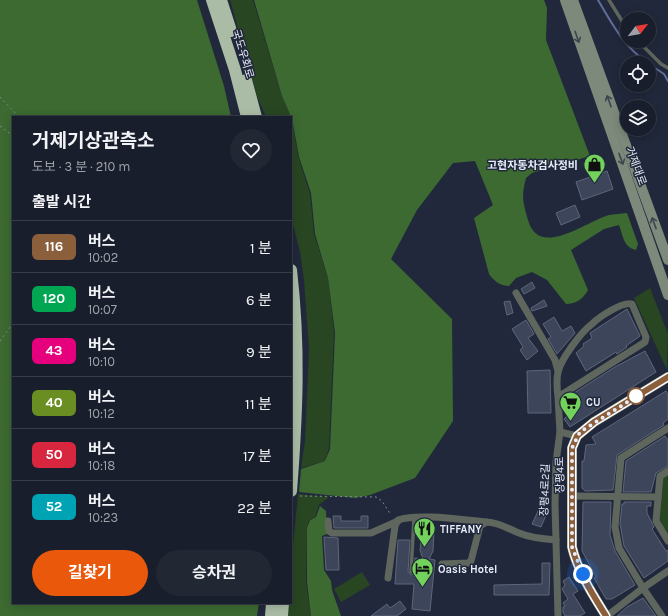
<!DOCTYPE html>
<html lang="ko">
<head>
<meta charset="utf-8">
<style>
  body { margin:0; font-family:Karla,"Noto Sans KR",sans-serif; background:#222734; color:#f1f3f6; height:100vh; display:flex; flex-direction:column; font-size:15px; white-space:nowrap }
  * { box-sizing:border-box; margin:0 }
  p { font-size:13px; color:#9fa2a9 }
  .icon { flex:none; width:22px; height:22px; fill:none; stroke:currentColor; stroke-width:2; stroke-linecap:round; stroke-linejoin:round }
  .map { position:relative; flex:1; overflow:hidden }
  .details { position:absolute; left:12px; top:116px; width:280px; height:488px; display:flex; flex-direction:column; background:#191e2c; border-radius:0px; box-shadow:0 2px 10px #0003,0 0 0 1px #373c48 }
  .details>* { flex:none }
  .badge { padding:0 8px; border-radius:6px; font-size:14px; line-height:26px }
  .needle { width:26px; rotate:59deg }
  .controls { position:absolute; left:620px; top:12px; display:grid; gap:8px }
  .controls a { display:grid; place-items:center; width:36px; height:36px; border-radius:50%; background:#191e2c; box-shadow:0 2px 10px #0003,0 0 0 1px #373c48; font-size:20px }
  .you { position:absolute; width:20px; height:20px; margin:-10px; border:3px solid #fff; border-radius:50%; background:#1a73e8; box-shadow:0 0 0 6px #1a73e833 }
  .map>.badge { position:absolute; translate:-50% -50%; box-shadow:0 0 0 2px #fff }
  h2 { padding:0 20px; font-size:15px; line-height:36px }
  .round { display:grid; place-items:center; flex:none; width:42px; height:42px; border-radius:21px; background:#222734 }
  .headline { display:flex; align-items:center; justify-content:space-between; height:68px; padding:0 20px }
  h1 { font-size:19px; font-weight:700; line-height:30px }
  .primary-button { display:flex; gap:8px; margin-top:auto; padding:8px 20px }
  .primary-button a { flex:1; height:46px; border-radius:24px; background:#ea580c; color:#fff; font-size:16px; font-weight:700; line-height:46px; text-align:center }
  .primary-button a+a { background:#222734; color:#f1f3f6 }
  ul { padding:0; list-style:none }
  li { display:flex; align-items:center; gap:12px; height:52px; padding:0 20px; border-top:1px solid #373c48 }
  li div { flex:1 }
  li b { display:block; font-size:15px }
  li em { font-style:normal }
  li .badge { min-width:44px; font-weight:700; text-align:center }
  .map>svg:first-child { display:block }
</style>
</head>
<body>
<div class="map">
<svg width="668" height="616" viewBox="0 0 668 616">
  <rect width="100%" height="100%" fill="#21283b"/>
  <!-- green -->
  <g fill="#284622">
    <path d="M230 0H253L282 96 292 119 298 156 310 194 314 234 328 278 334 333 329 448 325 461 301 468 305 441 309 349 304 280 300 252 291 216V117H266L257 96Z"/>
    <path d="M650 288 668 334 667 370 634 298Z"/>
    <path d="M668 471V541L656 521 660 476Z"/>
    <path d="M298 494 329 497 319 505 315 517 309 520 307 528 306 582 311 616H288L289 603H291V567Z"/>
    <path d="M362 572 370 585 341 602 334 589Z"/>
  </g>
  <!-- forest -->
  <g fill="#3c6a31">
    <path d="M0 0H197L224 86 231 117H13V603H259L257 616H0Z"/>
    <path d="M254 0H544L547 8 546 40 590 156 532 173 526 178C521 197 523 202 528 220 539 259 585 222 609 215 614 214 621 214 627 213L638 244 636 250C623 247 623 235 619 225L604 229 571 250 588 290C583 299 576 304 566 304L547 280 532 272 516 278 509 286C500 286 494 281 489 274L474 218 493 205 475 161 453 163 417 210 391 259 452 319 453 421 415 478 370 495 355 498 299 492 301 469 325 461 330 449 335 333 328 278 315 234 311 193 299 157 292 119 282 96Z"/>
    <path d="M320 506 326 511 327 534 322 536 324 570 331 581 332 590 341 616H311L307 582V528L310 520 316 517Z"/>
  </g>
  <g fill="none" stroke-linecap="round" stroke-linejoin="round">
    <!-- stream -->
    <g stroke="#606e9a" stroke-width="2">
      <path d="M598 0C612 24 624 47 648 63"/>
      <path d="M649 64 664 74 668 81"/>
    </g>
  </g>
  <!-- building -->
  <g fill="#3d455a" stroke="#5d667b">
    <path d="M607 171 613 189 582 200 576 182Z"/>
    <path d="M575 205 580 217 561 225 556 213Z"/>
    <path d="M532 282 535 288 524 294 521 289Z"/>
    <path d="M544 300 547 306 532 311 531 308Z"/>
    <path d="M510 301 513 313 507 315 504 302Z"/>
    <path d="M627 309 640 336 626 346 627 347 617 354 616 352 586 371 576 353 584 346 583 344 592 338 590 333Z"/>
    <path d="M554 317 562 331 571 326 575 333 557 354 548 339 551 337 543 324Z"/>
    <path d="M526 320 534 334 528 338 538 351 527 360 520 350 523 347 512 329Z"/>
    <path d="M645 351 656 372 570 427 564 419 568 415 564 407 563 400 615 367Z"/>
    <path d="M550 370 551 413H528L527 371Z"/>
    <path d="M666 391 668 395V419L663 423 664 425 617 455 613 490 585 491 582 488V461H584L586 445 596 444 592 437Z"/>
    <path d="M665 436 668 440V466L656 473 651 492H623L626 461Z"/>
    <path d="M583 502H611L610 535 615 551 635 585 612 599H606L594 578 596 577 582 551Z"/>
    <path d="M624 502H651V506H647V513L654 527 652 529 666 551 668 550V561L644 578 624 546 620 524 622 504H624Z"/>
    <path d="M539 509 547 513 541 527 532 524Z"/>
    <path d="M333 516H341V521H361V516H368V528H334Z"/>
    <path d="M422 531H434L433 551 429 559 435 560 430 611 412 609 414 584H395L398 540H410L408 572 412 575 414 572 415 558 423 559 420 550Z"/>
    <path d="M324 537 338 538 339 570H326Z"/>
    <path d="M542 563H550L549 595H494V585L542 584Z"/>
    <path d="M569 577 578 591 573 594 585 613 580 616H565L563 612V607L565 606 563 603 568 599 562 589 565 585 563 581Z"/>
    <path d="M643 598 656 616H617L627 607Z"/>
    <path d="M400 601 406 609 397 616H371L387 604 390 608Z"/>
  </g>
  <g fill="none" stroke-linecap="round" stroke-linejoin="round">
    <!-- path -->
    <g stroke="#838999" stroke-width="1" stroke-dasharray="2 3" stroke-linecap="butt">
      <path d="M0 97 19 117"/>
      <path d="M0 126 13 136"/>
      <path d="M0 341 13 323"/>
      <path d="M300 496 376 497 382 501 391 515"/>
    </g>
    <!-- lane -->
    <g stroke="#5f665d" stroke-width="3.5">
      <path d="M609 0 627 29"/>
      <path d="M638 41 661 64 668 68"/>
      <path d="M411 572 414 518"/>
    </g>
    <!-- street -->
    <g stroke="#5f665d" stroke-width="7">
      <path d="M516 293 555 360 558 371"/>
      <path d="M560 432 577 436"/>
      <path d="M668 471 660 476 656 521 668 541"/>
      <path d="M572 496 658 497"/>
      <path d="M328 521 329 531 332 533H371L398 521"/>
      <path d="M442 564 468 563 471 561 480 526 486 522C499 522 508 529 519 533 531 538 543 539 556 540"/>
      <path d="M388 578 395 526 398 520C420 513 462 520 486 522"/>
      <path d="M558 616 555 504 556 462 560 432 558 397 645 342 646 337 632 304C623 301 599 317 592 324 581 332 561 359 558 372 556 381 557 389 558 397"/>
      <path d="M607 616 643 588 619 548 615 527 621 458 668 428"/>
      <path d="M662 616 643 588 668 571"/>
    </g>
    <!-- secondary -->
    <g stroke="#7d897b" stroke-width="10">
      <path d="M565 0 668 295"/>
      <path d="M573 0 668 260"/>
      <path d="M606 616C593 595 578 572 572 547V448L577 436 594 422 668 377"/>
    </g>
    <!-- highway -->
    <g stroke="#aabca6" stroke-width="12">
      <path d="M212 0 235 70 247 117"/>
      <path d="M221 0 231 31"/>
      <path d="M246 80 256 117"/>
      <path d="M291 270C300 347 297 414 291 491"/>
      <path d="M271 616 272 603"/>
      <path d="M282 616 283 603"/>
    </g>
  </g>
  <!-- one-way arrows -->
  <defs><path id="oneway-shaft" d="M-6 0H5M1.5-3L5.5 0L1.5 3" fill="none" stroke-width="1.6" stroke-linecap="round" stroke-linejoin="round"/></defs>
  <g stroke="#3d454e">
    <use href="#oneway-shaft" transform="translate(577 37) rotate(71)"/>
    <use href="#oneway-shaft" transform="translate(609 101) rotate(-110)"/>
    <use href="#oneway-shaft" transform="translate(621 159) rotate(70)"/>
    <use href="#oneway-shaft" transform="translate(654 223) rotate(-110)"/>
  </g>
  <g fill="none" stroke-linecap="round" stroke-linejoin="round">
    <defs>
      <path id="line" d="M606 616C593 595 578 572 572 547V448L577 436 594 422 668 377"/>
    </defs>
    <!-- line casing -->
    <use href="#line" stroke="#fff" stroke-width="9"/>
    <!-- line -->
    <use href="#line" stroke="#8b5e3c" stroke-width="6"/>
    <!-- walk -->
    <path stroke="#e7edf9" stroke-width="4" stroke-dasharray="0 7.2" d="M583 574 572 547V448L580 432 640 394 636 396"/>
  </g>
  <!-- icons -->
  <defs>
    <symbol id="shop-pin" viewBox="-11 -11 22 30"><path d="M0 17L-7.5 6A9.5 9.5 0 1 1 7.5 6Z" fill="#73d25c" stroke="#21283b"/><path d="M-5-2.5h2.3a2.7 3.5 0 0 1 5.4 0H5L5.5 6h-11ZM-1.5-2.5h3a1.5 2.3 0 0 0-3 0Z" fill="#111"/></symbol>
    <symbol id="supermarket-pin" viewBox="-11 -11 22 30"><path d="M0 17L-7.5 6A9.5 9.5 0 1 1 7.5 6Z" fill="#73d25c" stroke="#21283b"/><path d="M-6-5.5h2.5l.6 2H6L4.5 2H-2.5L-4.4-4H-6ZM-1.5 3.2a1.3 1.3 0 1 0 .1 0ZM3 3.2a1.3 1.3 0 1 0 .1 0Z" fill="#111"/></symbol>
    <symbol id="restaurant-pin" viewBox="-11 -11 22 30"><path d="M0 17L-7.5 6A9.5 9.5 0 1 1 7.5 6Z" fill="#73d25c" stroke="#21283b"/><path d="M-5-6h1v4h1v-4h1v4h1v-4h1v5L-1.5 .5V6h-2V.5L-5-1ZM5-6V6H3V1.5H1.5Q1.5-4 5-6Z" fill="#111"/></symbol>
    <symbol id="hotel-pin" viewBox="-11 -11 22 30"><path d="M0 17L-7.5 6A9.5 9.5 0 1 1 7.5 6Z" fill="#73d25c" stroke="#21283b"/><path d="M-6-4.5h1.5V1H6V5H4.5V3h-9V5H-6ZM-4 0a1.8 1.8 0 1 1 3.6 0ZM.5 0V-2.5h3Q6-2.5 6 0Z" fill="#111"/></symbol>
  </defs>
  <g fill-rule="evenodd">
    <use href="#shop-pin" x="582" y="152" width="25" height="34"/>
    <use href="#supermarket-pin" x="558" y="390" width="25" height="34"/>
    <use href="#restaurant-pin" x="412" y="516" width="25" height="34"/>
    <use href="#hotel-pin" x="410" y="556" width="25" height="34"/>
  </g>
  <!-- markers -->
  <circle fill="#fff" stroke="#8b5e3c" stroke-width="2" cx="636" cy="396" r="8"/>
  <g text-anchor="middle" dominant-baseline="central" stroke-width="3" stroke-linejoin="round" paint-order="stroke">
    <!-- street labels -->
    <g font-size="11" fill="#e7edf9" stroke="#21283b">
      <text transform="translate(243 54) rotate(73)">국도우회로</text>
      <text transform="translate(636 166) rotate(70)">거제대로</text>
      <text transform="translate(560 475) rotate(-91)">장평4로</text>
      <text transform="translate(545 490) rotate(-88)">장평4로2길</text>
    </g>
    <!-- poi labels -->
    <g font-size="11" font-weight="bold" fill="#e7edf9" stroke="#21283b" text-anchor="start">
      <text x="578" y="165" text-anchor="end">고현자동차검사정비</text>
      <text x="586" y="402">CU</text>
      <text x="440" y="529">TIFFANY</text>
      <text x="438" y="569">Oasis Hotel</text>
    </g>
  </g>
</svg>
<div class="controls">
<a><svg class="needle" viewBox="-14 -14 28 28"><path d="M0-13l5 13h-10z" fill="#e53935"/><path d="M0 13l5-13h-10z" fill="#9fa2a9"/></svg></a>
<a><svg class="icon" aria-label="locate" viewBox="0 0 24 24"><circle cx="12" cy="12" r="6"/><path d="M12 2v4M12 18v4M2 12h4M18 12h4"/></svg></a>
<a><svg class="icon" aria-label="layers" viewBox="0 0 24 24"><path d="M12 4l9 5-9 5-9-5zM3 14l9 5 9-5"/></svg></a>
</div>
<div class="you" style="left:583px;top:574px"></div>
<section class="details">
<div class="headline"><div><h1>거제기상관측소</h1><p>도보 · 3 분 · 210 m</p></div><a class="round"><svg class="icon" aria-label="heart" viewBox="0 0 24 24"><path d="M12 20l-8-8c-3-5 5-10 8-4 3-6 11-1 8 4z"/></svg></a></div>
<h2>출발 시간</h2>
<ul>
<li><span class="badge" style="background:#8b5e3c;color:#fff">116</span><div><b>버스</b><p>10:02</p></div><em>1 분</em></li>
<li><span class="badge" style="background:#00a651;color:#fff">120</span><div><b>버스</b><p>10:07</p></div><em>6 분</em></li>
<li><span class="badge" style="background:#e6007e;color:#fff">43</span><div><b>버스</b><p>10:10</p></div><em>9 분</em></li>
<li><span class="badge" style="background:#6b8e23;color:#fff">40</span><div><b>버스</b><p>10:12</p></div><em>11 분</em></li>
<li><span class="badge" style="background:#d7263d;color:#fff">50</span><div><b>버스</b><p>10:18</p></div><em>17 분</em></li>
<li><span class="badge" style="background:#00a3b4;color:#fff">52</span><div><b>버스</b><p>10:23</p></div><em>22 분</em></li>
</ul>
<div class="primary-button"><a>길찾기</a><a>승차권</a></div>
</section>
</div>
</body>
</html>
